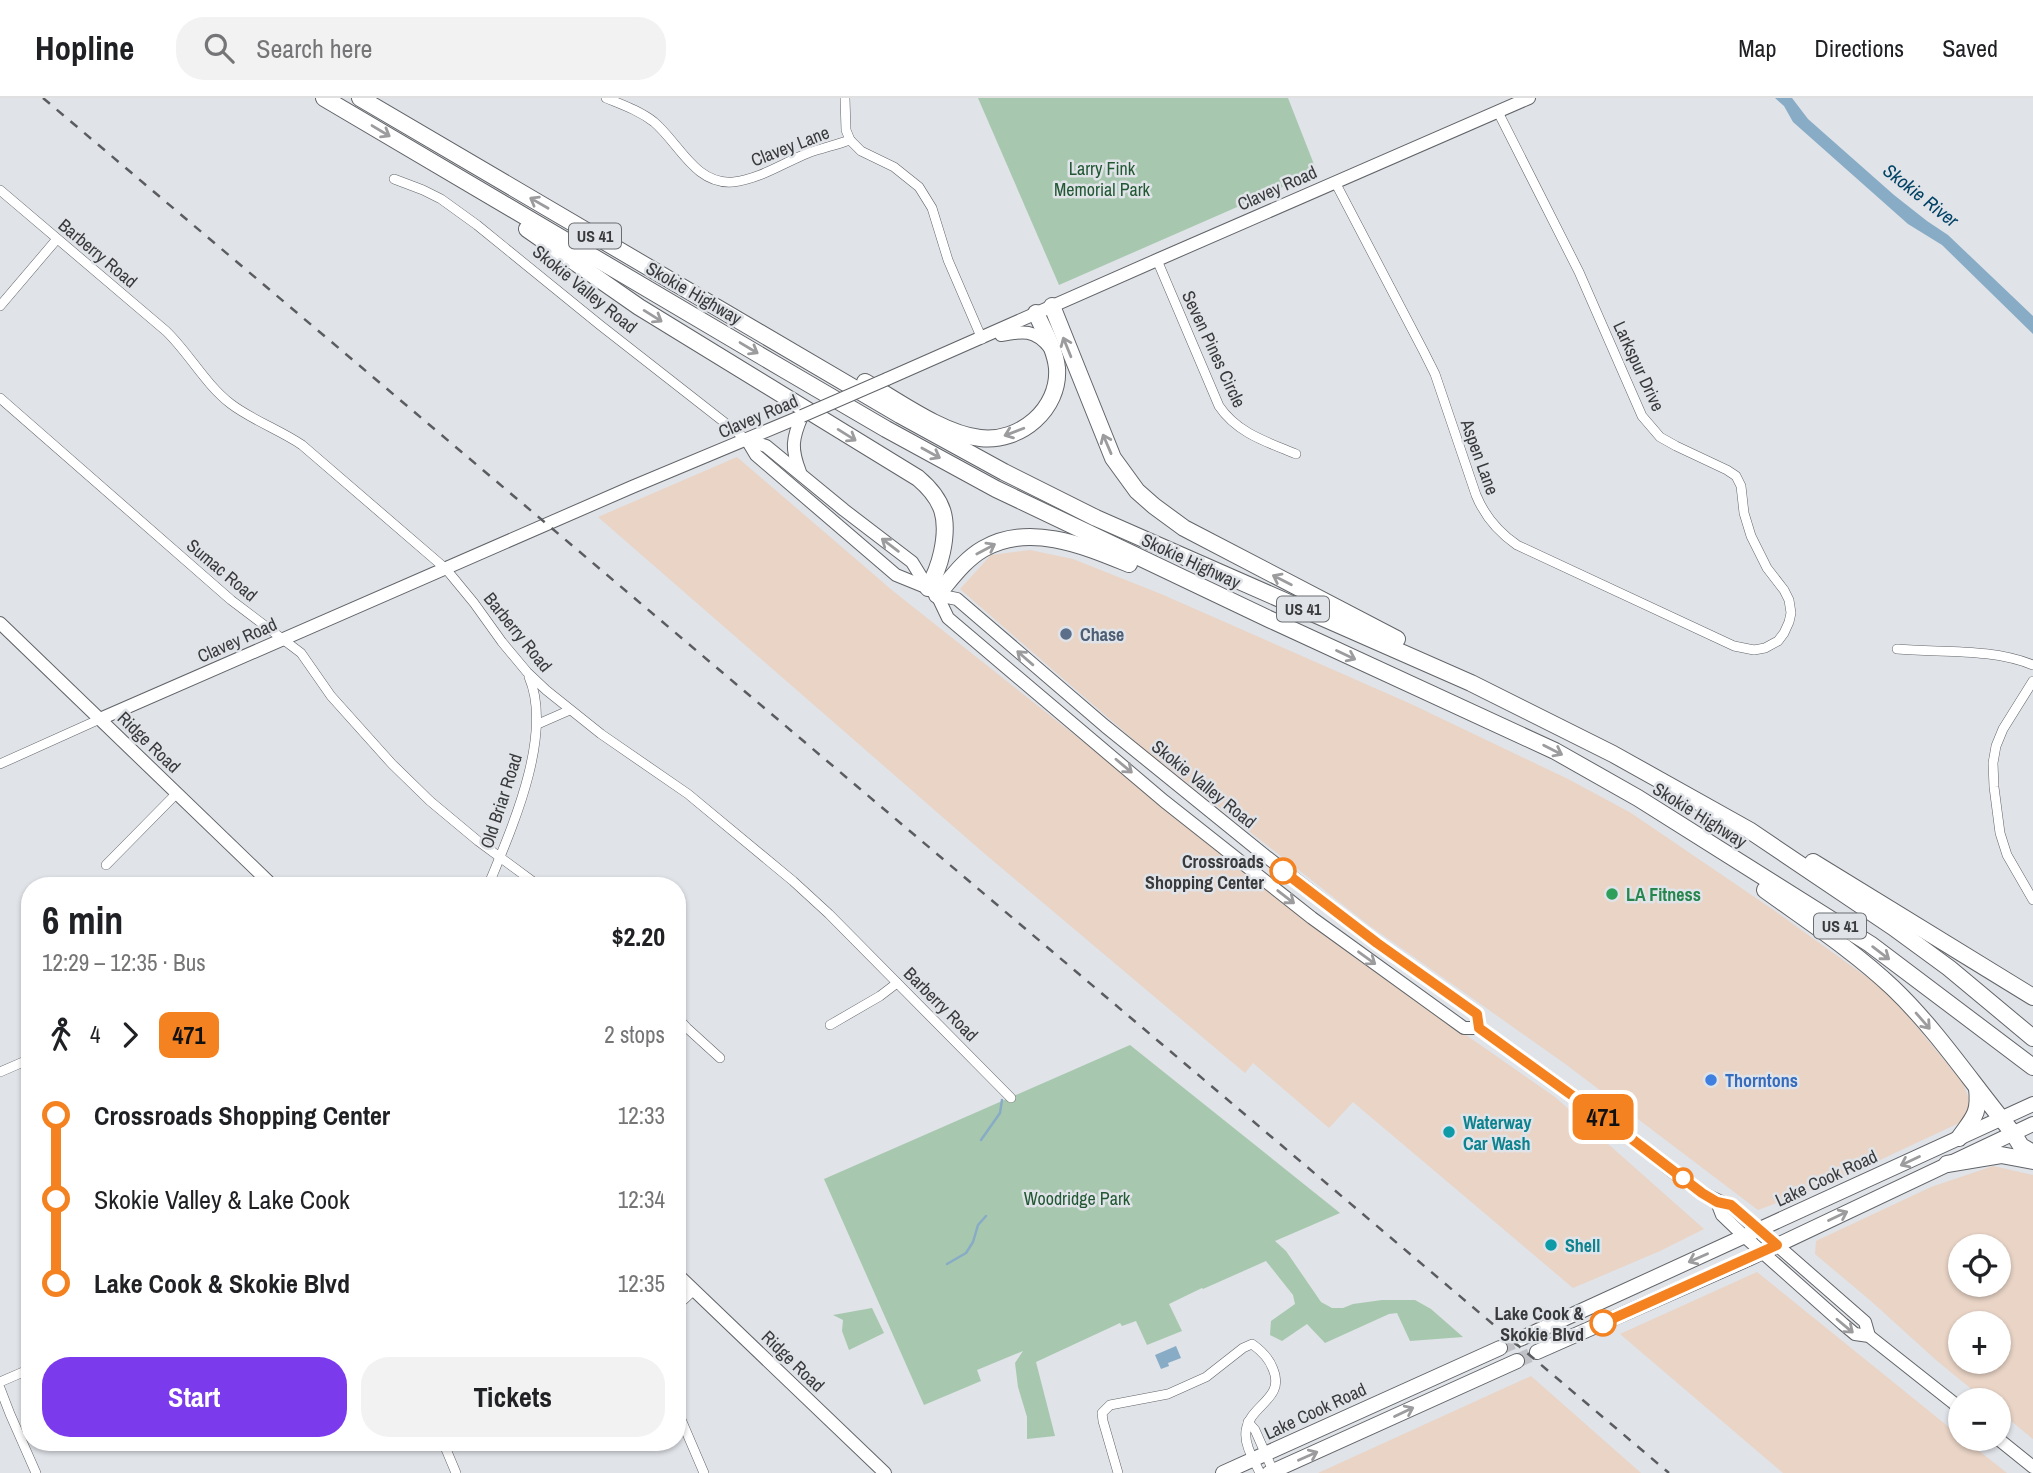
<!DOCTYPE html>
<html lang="en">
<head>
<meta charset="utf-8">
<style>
  body { margin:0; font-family:"Archivo Narrow",sans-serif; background:#f2f2f2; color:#202124; height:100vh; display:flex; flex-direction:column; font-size:26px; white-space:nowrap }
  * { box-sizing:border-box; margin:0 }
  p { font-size:23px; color:#757577 }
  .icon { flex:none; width:38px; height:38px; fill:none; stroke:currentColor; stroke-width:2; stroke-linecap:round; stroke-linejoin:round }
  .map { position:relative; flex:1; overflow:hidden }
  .side { position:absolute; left:21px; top:779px; width:665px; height:574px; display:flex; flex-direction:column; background:#fff; border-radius:28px; box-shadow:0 2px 5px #0004 }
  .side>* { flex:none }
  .badge { padding:0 14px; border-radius:10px; font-size:24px; line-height:46px }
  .tools { position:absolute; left:1948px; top:1136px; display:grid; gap:14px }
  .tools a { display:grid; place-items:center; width:63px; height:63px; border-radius:50%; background:#fff; box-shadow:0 2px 5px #0004; font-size:35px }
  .map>.badge { position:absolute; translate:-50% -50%; box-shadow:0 0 0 4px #fff }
  .legs { display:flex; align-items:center; gap:10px; height:77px; padding:0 21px; font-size:23px }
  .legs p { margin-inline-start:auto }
  .headline { display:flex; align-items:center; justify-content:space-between; height:119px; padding:0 21px }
  h1 { font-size:38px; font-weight:700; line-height:52px }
  .action { display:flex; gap:14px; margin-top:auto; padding:14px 21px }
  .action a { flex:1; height:80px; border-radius:28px; background:#7c3aed; color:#fff; font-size:28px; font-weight:700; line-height:80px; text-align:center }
  .action a+a { background:#f2f2f2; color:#202124 }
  ul { padding:0 21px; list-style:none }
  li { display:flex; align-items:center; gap:24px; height:84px; font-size:26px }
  li i { display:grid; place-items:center; width:10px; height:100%; margin:0 9px; background:currentColor }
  li i::after { content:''; width:18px; height:18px; margin:-9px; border:5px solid; border-radius:50%; background:#fff }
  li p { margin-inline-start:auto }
  li:first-child i { background:linear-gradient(#0000 50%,currentColor 0) }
  li:last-child i { background:linear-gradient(currentColor 50%,#0000 0) }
  header { display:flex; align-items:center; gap:42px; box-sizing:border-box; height:98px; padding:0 35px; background:#fff; border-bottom:2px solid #e0e0e0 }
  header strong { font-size:33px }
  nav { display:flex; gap:38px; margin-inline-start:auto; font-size:24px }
  .search { width:490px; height:63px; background:#f2f2f2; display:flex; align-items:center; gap:18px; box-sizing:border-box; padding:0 24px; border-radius:28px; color:#757577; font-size:26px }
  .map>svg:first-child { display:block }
</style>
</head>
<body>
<header>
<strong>Hopline</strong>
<div class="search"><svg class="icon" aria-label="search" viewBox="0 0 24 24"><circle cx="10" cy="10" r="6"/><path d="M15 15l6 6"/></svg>Search here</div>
<nav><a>Map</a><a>Directions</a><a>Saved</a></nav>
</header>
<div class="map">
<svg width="2033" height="1375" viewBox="0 0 2033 1375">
  <rect width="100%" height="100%" fill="#e0e3e8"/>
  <!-- commercial -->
  <g fill="#e9d4c6" fill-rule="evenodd">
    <path d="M737 359 893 493 1361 864 1555 999 1704 1131 1660 1153 1573 1190 1353 1004 1329 1030 1253 965 1245 975 985 756 598 419Z"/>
    <path d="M1030 452 1073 461 1161 496 1411 606 1568 681 1631 715 1775 813 1889 895 1963 985 1972 1009 1959 1025 1835 1083 1758 1112 1564 965 1370 828 1143 650 960 491 991 457Z"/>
    <path d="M1993 1068 2033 1077V1341L1999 1313 1998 1302H1985L1936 1262 1871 1203 1815 1156 1816 1143 1931 1089ZM1960 1148H1998V1186H1960ZM1960 1225H1998V1264H1960Z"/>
    <path d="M1757 1174 1960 1338V1340L1964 1341 2007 1375H1783L1620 1236Z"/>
    <path d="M1531 1278 1641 1375H1318Z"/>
  </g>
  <!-- green -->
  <g fill="#a7c8ae">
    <path d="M978 0H1288L1317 74 1059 187Z"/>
    <path d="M1130 947 1340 1115 1275 1143 1286 1153 1321 1204 1332 1210H1343L1353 1206 1382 1202H1415L1431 1211 1463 1239 1410 1243 1397 1215 1389 1216 1325 1245 1307 1226 1282 1243 1270 1237 1271 1223 1295 1206 1293 1197 1266 1163 1203 1191 1202 1190 1169 1206 1182 1233 1147 1247 1136 1223 1122 1228 1120 1225 1036 1264 1055 1338 1027 1341V1319L1018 1289 1015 1265 1023 1253 977 1272 981 1283 924 1307 824 1081Z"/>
    <path d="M872 1210 884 1235 849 1252 842 1233 843 1222 833 1217Z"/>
  </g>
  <!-- water -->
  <g fill="#88acc6">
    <path d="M1775 0H1792L1808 21 1894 97 1927 123 1948 137 2033 218V236L1942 147 1908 126 1793 24 1784 8Z"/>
    <path d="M1176 1248 1181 1260 1168 1265 1169 1268 1161 1271 1155 1257Z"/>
  </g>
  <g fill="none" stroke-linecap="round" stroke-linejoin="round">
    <!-- stream -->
    <g stroke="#88acc6" stroke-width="2.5">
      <path d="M981 1042 1000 1015 1002 1002"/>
      <path d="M947 1166 966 1155 973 1144 978 1127 986 1118"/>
    </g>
    <!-- primary-tunnel -->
    <g stroke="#bfc1c6" stroke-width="14" stroke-dasharray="14 7" stroke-linecap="butt">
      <path d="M1500 1250 1520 1241"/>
      <path d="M1517 1263 1537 1254"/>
    </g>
    <defs>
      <g id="street">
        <path d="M606 0C623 7 640 13 654 24 679 45 695 87 733 84 760 81 783 65 808 55 822 50 836 47 850 42L861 53 894 69 919 89 932 110 948 162 982 241"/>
        <path d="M845 0 846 32 850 42"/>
        <path d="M394 81 423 92 441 101 477 127 600 227 747 342"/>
        <path d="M1335 84 1424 254 1435 276 1476 397C1485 419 1498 434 1517 447L1734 548 1754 552 1765 550 1778 543 1784 535 1789 524 1791 515 1789 502 1784 492 1767 470 1751 438 1744 415 1741 388 1736 378 1727 372 1676 348 1660 339 1642 318 1579 174 1498 14"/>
        <path d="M0 92 166 233C189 255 205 286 231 306 252 322 280 332 302 347L446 471 474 505 502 544 527 574 546 592 601 636 688 696 793 783 829 816 1011 1000"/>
        <path d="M1157 162 1219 308C1237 335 1267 344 1296 356"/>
        <path d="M0 208 57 141"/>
        <path d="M0 300 231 502 301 555 331 598 392 666 430 703 478 743 539 788"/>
        <path d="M1897 551C1942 555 1991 550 2033 567"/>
        <path d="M2033 583 2003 631 1996 648 1993 665 1994 689 2000 735 2007 757 2033 802"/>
        <path d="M538 626 570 612"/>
        <path d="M0 666 100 621"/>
        <path d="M106 767 177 695"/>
        <path d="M488 788C511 732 554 637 529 579"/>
        <path d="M677 919 687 930 720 960"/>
        <path d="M830 927 880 898 897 885"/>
        <path d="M0 974 30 961"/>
        <path d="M677 1208 694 1192"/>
        <path d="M0 1284 30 1271"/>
        <path d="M0 1290 10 1316 36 1375"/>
        <path d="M677 1312 704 1375"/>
        <path d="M1248 1324 1255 1332 1274 1375"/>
        <path d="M443 1344 456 1375"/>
        <path d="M1118 1375 1103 1323 1102 1315 1110 1307 1168 1296 1206 1279 1243 1250 1252 1246C1262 1253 1269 1260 1273 1271 1286 1301 1249 1307 1246 1333 1244 1347 1254 1362 1260 1375"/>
      </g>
      <g id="secondary">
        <path d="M1001 237C1023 233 1035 231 1050 250"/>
        <path d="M887 281 1157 162 1529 0"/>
        <path d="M747 342 756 357 896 477 928 490 937 497 948 520 1164 703 1312 820 1464 930H1479C1529 966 1579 1001 1629 1038 1658 1060 1695 1098 1731 1107L1865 1224 1869 1238"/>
        <path d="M747 342 766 348 844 412 912 464 928 490"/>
        <path d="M800 374C791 351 792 341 802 318"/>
        <path d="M937 497 957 501 1105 628 1263 756 1377 845 1477 916 1479 930"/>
        <path d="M0 525 273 788"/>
        <path d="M100 621 632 389 802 318"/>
        <path d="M1717 1104 1722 1117 1744 1138 1843 1226 1855 1236 1869 1238 1960 1310"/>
        <path d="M677 1176 885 1375"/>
        <path d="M1997 1340 2033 1369"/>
      </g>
      <g id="primary">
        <path d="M1520 1241 2033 1006"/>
        <path d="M1537 1254 1748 1161 2033 1026"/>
        <path d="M1223 1375 1500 1250"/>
        <path d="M1269 1375 1517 1263"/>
      </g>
      <g id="highway">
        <path d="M324 0 785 272 886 331 996 391 1271 522 1555 653 1638 700 1870 846 2033 969"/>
        <path d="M360 0 900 317 1004 374 1096 420 1471 585 1613 656 1749 732 1893 829 1949 870 2033 940"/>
        <path d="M527 131 639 209 918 380C944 402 949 421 942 454 939 468 935 478 928 490"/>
        <path d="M1052 208 1113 360 1137 393 1154 408 1184 430 1397 541"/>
        <path d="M865 284C898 303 943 336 980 340 1020 345 1060 311 1057 270 1055 251 1044 233 1036 215"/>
        <path d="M937 497C951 481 964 462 983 451 1029 424 1085 448 1129 466"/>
        <path d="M1813 764 2033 899"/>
        <path d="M1765 792C1808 823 1854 853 1893 890 1938 933 1973 987 2013 1035L2021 1048 2033 1055"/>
        <path d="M1959 1040C1973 1020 1980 1016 1977 990"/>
        <path d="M1947 1066 2001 1057 2033 1063"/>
      </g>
    </defs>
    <!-- street casing -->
    <use href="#street" stroke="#616468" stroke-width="10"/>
    <!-- secondary casing -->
    <use href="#secondary" stroke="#616468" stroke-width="14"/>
    <!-- primary casing -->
    <use href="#primary" stroke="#616468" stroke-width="16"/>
    <!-- highway casing -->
    <use href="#highway" stroke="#616468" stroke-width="18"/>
    <!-- street -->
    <use href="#street" stroke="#fff" stroke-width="9"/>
    <!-- secondary -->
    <use href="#secondary" stroke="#fff" stroke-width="12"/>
    <!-- primary -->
    <use href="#primary" stroke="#fff" stroke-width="14"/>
    <!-- highway -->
    <use href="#highway" stroke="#fff" stroke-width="16"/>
    <!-- rail -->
    <path stroke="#5b5c5f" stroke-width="2.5" stroke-dasharray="9 9" stroke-linecap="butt" d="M43 0 1669 1375"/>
    <defs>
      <path id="secondary-bridge" d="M802 318 887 281"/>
    </defs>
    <!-- secondary-bridge casing -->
    <use href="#secondary-bridge" stroke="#616468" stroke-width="14" stroke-linecap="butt"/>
    <!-- secondary-bridge -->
    <use href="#secondary-bridge" stroke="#fff" stroke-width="12"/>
  </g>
  <!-- one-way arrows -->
  <defs><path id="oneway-shaft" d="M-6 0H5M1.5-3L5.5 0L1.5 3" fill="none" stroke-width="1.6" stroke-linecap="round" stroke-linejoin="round" transform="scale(1.75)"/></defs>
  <g stroke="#9c9c9e">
    <use href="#oneway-shaft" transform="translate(381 33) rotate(31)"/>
    <use href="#oneway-shaft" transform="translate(539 105) rotate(-150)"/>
    <use href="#oneway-shaft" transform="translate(653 218) rotate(32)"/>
    <use href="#oneway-shaft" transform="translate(1067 249) rotate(-112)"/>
    <use href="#oneway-shaft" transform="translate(749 250) rotate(31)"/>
    <use href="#oneway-shaft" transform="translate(1014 334) rotate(159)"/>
    <use href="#oneway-shaft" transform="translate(847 337) rotate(32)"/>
    <use href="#oneway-shaft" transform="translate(1107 346) rotate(-113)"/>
    <use href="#oneway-shaft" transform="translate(931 355) rotate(29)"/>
    <use href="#oneway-shaft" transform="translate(890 447) rotate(-143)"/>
    <use href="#oneway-shaft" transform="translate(986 451) rotate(-28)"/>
    <use href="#oneway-shaft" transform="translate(1282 482) rotate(-153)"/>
    <use href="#oneway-shaft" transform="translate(1346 557) rotate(25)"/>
    <use href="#oneway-shaft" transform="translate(1025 560) rotate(-139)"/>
    <use href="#oneway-shaft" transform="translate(1553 652) rotate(27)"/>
    <use href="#oneway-shaft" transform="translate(1124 668) rotate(40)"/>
    <use href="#oneway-shaft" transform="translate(1286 799) rotate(38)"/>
    <use href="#oneway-shaft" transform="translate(1881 855) rotate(37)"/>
    <use href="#oneway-shaft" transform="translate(1367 860) rotate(36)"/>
    <use href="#oneway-shaft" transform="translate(1923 923) rotate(49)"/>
    <use href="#oneway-shaft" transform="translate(1910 1063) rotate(155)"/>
    <use href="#oneway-shaft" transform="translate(1838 1118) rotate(-25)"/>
    <use href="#oneway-shaft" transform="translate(1698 1160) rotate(156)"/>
    <use href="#oneway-shaft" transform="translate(1845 1228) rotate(40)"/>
    <use href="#oneway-shaft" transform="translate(1404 1314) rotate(-25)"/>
    <use href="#oneway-shaft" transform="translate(1308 1358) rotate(-24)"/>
  </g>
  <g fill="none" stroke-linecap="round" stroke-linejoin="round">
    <defs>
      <path id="line-1" d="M1283 773 1377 845 1477 916 1479 930 1628 1038 1702 1095 1717 1104 1731 1107 1777 1147 1603 1225"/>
    </defs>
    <!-- line-1 casing -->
    <use href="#line-1" stroke="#fff" stroke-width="16"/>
    <!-- line-1 -->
    <use href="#line-1" stroke="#f58220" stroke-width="10"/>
  </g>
  <!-- markers -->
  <circle fill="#5c6f8a" stroke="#e0e3e8" stroke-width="2.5" cx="1066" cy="536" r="7"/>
  <g fill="#fff" stroke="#f58220" stroke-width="3.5">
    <circle cx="1283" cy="773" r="12"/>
    <circle cx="1683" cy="1080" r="9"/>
    <circle cx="1603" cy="1225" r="12"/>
  </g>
  <circle fill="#2e9e5b" stroke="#e0e3e8" stroke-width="2.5" cx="1612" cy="796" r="7"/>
  <circle fill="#3f7fe0" stroke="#e0e3e8" stroke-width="2.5" cx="1711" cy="982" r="7"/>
  <g fill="#0f9aa8" stroke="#e0e3e8" stroke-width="2.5">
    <circle cx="1449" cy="1034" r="7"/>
    <circle cx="1551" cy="1147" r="7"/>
  </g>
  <g text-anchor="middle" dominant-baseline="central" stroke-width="5" stroke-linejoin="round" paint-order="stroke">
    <!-- shield labels -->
    <g fill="#e0e3e8" stroke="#6b6d70" stroke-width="2">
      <rect x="569" y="125.5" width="52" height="25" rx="5"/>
      <rect x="1277" y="498.5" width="52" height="25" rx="5"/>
      <rect x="1814" y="815.5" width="52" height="25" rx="5"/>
    </g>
    <g font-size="16" font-weight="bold" fill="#393a3c">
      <text x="595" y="138">US 41</text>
      <text x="1303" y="511">US 41</text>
      <text x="1840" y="828">US 41</text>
    </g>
    <!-- street labels -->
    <g font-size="18" fill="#393a3c" stroke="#e0e3e8">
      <text transform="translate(790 48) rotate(-21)">Clavey Lane</text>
      <text transform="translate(1277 90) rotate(-24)">Clavey Road</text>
      <text transform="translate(98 155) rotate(40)">Barberry Road</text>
      <text transform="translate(585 191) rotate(39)">Skokie Valley Road</text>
      <text transform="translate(694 195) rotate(30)">Skokie Highway</text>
      <text transform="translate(1214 251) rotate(65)">Seven Pines Circle</text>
      <text transform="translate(1639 268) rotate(65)">Larkspur Drive</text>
      <text transform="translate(758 318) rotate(-23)">Clavey Road</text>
      <text transform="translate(1480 359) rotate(70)">Aspen Lane</text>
      <text transform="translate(1191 463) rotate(25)">Skokie Highway</text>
      <text transform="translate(222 472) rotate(40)">Sumac Road</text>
      <text transform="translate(518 534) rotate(51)">Barberry Road</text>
      <text transform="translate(237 542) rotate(-24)">Clavey Road</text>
      <text transform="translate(149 644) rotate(44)">Ridge Road</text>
      <text transform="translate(1204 686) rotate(39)">Skokie Valley Road</text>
      <text transform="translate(501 703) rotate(-72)">Old Briar Road</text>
      <text transform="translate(1700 717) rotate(32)">Skokie Highway</text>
      <text transform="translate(941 906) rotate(45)">Barberry Road</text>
      <text transform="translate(1826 1080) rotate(-25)">Lake Cook Road</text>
      <text transform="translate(793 1263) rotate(44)">Ridge Road</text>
      <text transform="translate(1315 1313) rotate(-25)">Lake Cook Road</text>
    </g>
    <!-- park labels -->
    <g font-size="18" fill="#215833" stroke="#e0e3e8">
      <text x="1102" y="70">Larry Fink<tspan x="1102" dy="21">Memorial Park</tspan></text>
      <text x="1077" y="1100">Woodridge Park</text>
    </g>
    <!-- service labels -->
    <g font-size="18" font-weight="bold" fill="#4e5e75" stroke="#e0e3e8" text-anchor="start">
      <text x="1080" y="536">Chase</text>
    </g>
    <!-- stop labels -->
    <g font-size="18" font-weight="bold" fill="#393a3c" stroke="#e0e3e8" text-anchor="end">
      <text x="1264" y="763">Crossroads<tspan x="1264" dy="21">Shopping Center</tspan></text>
      <text x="1584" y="1215">Lake Cook &amp;<tspan x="1584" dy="21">Skokie Blvd</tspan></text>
    </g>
    <!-- leisure labels -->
    <g font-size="18" font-weight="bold" fill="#27864d" stroke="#e0e3e8" text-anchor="start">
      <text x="1626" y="796">LA Fitness</text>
    </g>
    <!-- shop labels -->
    <g font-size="18" font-weight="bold" fill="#366cbe" stroke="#e0e3e8" text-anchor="start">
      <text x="1725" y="982">Thorntons</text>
    </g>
    <!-- culture labels -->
    <g font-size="18" font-weight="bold" fill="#0d838f" stroke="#e0e3e8" text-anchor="start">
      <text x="1463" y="1024">Waterway<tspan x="1463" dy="21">Car Wash</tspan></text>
      <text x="1565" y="1147">Shell</text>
    </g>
    <!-- water labels -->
    <g font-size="19" font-style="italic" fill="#004265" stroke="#e0e3e8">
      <text transform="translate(1921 97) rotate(38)">Skokie River</text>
    </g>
  </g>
</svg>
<div class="tools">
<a><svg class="icon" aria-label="locate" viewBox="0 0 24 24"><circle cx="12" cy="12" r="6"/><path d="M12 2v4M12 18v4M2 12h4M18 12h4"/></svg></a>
<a>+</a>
<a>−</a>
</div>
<b class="badge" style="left:1603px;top:1019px;background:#f58220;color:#111">471</b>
<section class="side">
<div class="headline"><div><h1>6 min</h1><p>12:29 – 12:35 · Bus</p></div><b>$2.20</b></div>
<div class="legs"><svg class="icon" aria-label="walk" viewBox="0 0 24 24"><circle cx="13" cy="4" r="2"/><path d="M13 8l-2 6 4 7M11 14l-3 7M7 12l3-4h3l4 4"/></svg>4<svg class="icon" aria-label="forward" viewBox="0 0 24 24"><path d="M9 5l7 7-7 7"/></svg><b class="badge" style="background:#f58220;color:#111">471</b><p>2 stops</p></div>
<ul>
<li><i style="color:#f58220"></i><b>Crossroads Shopping Center</b><p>12:33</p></li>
<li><i style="color:#f58220"></i><span>Skokie Valley &amp; Lake Cook</span><p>12:34</p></li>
<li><i style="color:#f58220"></i><b>Lake Cook &amp; Skokie Blvd</b><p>12:35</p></li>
</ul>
<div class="action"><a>Start</a><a>Tickets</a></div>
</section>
</div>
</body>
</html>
